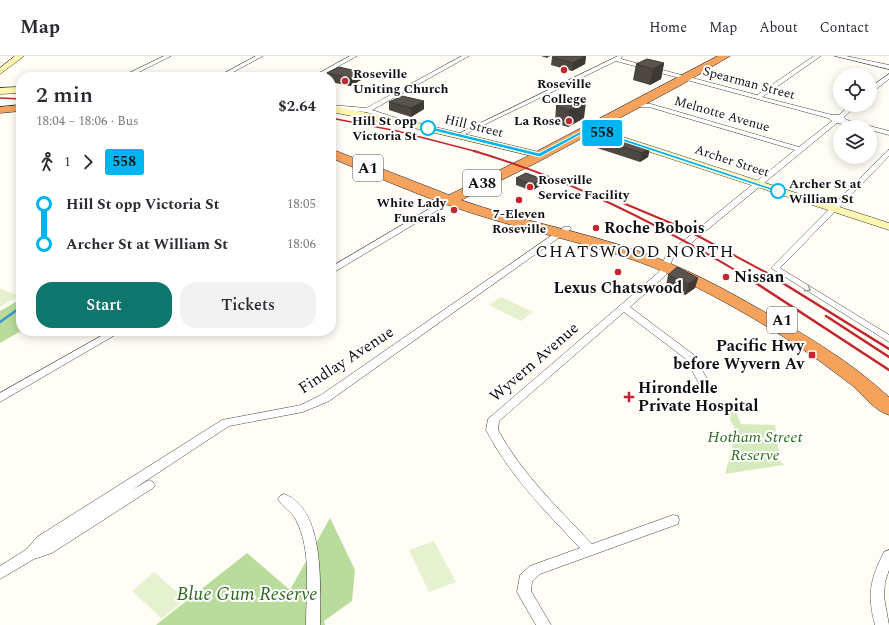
<!DOCTYPE html>
<html lang="en">
<head>
<meta charset="utf-8">
<style>
  body { margin:0; font-family:Spectral,serif; background:#f2f2f3; color:#2b2b33; height:100vh; display:flex; flex-direction:column; font-size:15px; white-space:nowrap }
  * { box-sizing:border-box; margin:0 }
  p { font-size:13px; color:#7c7c81 }
  .icon { flex:none; width:22px; height:22px; fill:none; stroke:currentColor; stroke-width:2; stroke-linecap:round; stroke-linejoin:round }
  .map { position:relative; flex:1; overflow:hidden }
  .sheet { position:absolute; left:16px; top:16px; width:320px; height:264px; display:flex; flex-direction:column; background:#fff; border-radius:16px; box-shadow:0 2px 10px #0003 }
  .sheet>* { flex:none }
  .badge { padding:0 8px; border-radius:3px; font-size:14px; line-height:26px }
  .fabs { position:absolute; left:833px; top:12px; display:grid; gap:8px }
  .fabs a { display:grid; place-items:center; width:44px; height:44px; border-radius:50%; background:#fff; box-shadow:0 2px 10px #0003; font-size:20px }
  .map>.badge { position:absolute; translate:-50% -50%; box-shadow:0 0 0 2px #fff }
  .legs { display:flex; align-items:center; gap:6px; height:44px; padding:0 20px; font-size:13px }
  .legs p { margin-inline-start:auto }
  .headline { display:flex; align-items:center; justify-content:space-between; height:68px; padding:0 20px }
  h1 { font-size:22px; font-weight:600; line-height:30px }
  .cta { display:flex; gap:8px; margin-top:auto; padding:8px 20px }
  .cta a { flex:1; height:46px; border-radius:16px; background:#0f766e; color:#fff; font-size:16px; font-weight:600; line-height:46px; text-align:center }
  .cta a+a { background:#f2f2f3; color:#2b2b33 }
  ul { padding:0 20px; list-style:none }
  li { display:flex; align-items:center; gap:14px; height:40px; font-size:15px }
  li i { display:grid; place-items:center; width:6px; height:100%; margin:0 5px; background:currentColor }
  li i::after { content:''; width:10px; height:10px; margin:-5px; border:3px solid; border-radius:50%; background:#fff }
  li p { margin-inline-start:auto }
  li:first-child i { background:linear-gradient(#0000 50%,currentColor 0) }
  li:last-child i { background:linear-gradient(currentColor 50%,#0000 0) }
  header { display:flex; align-items:center; gap:24px; box-sizing:border-box; height:56px; padding:0 20px; background:#fff; border-bottom:1px solid #e1e1e2 }
  header strong { font-size:19px }
  nav { display:flex; gap:22px; margin-inline-start:auto; font-size:14px }
  .map>svg:first-child { display:block }
</style>
</head>
<body>
<header>
<strong>Map</strong>
<nav><a>Home</a><a>Map</a><a>About</a><a>Contact</a></nav>
</header>
<div class="map">
<svg width="889" height="569" viewBox="0 0 889 569">
  <rect width="100%" height="100%" fill="#fffdf5"/>
  <!-- green -->
  <path fill="#d5ebbd" d="M723 349H733L741 368 775 369 780 405 784 409 725 418 736 375Z"/>
  <!-- forest -->
  <g fill="#b9dc9c">
    <path d="M21 243V275L0 287V255Z"/>
    <path d="M330 462 355 514 352 545 324 565 325 569H156L247 497 290 534Z"/>
  </g>
  <!-- pitch -->
  <g fill="#e6f2cf">
    <path d="M0 232 18 240 0 251Z"/>
    <path d="M501 241 533 256 521 265 489 249Z"/>
    <path d="M434 485 456 526 429 536 409 494Z"/>
    <path d="M154 516 185 543 162 563 132 535Z"/>
  </g>
  <g fill="none" stroke-linecap="round" stroke-linejoin="round">
    <!-- stream -->
    <path stroke="#3f96cf" stroke-width="2.5" d="M0 266 21 251"/>
    <defs>
      <g id="street">
        <path d="M164 0H171L129 21H121Z"/>
        <path d="M256 0H263L224 21H217Z"/>
        <path d="M350 0H357L319 21H312Z"/>
        <path d="M462 0H469L372 54 412 67V69H408L366 56 331 53V49L366 52Z"/>
        <path d="M618 0H622L621 3 757 39 814 0H821L762 41 832 59H839L850 49H857L844 61 847 64 889 75V79L870 74V71H859L837 67 673 202 666 219 630 251 694 299 713 334 712 337H704L686 303 624 256 499 365 498 374C522 418 558 452 592 488L673 459 678 460 679 464 678 468 540 518 532 526 531 535 551 569H536L517 536 520 519 530 510 580 492C545 455 510 420 486 374L488 363 659 216 666 199 795 94 649 51H638L635 49 638 47 651 48 799 91 832 65 828 62 616 5 461 80 456 79Z"/>
        <path d="M835 0H846L889 9V13Z"/>
        <path d="M889 18V23L870 38 872 30Z"/>
        <path d="M889 94V100L780 212 889 279V286L771 212 887 95Z"/>
        <path d="M446 143H452L453 145 331 218V211Z"/>
        <path d="M564 171H570L571 173 329 345 303 356 229 370 132 434 149 424 153 426 155 429 153 432 52 497 34 503 0 523V510L27 493 37 481 222 364 301 349 321 339Z"/>
        <path d="M110 275H122L0 346V337Z"/>
        <path d="M284 438C326 452 320 534 320 569H306C306 535 312 495 296 464 292 455 282 451 278 443L280 440Z"/>
        <path d="M889 494V514L885 526 884 541 889 569H875C867 538 870 524 884 496Z"/>
      </g>
      <g id="secondary">
        <path d="M15 0H24L0 18V12Z"/>
        <path d="M21 31V37L0 38V32Z"/>
        <path d="M331 50 410 65 543 97 545 99 540 102 410 71 331 56Z"/>
        <path d="M589 70 889 167V174L586 75 584 73Z"/>
      </g>
      <g id="highway">
        <path d="M718 0H730L681 29 536 107 461 144C520 165 582 175 641 196 683 211 723 232 761 254 806 279 851 306 889 341V359C875 355 864 340 853 330 842 322 832 314 821 306 776 274 727 246 678 222 618 194 554 182 491 163 436 147 384 124 331 102V93L449 139 526 101Z"/>
        <path d="M21 49V55L0 57V51Z"/>
      </g>
    </defs>
    <!-- street casing -->
    <use href="#street" stroke="#444" stroke-width="1"/>
    <!-- secondary casing -->
    <use href="#secondary" stroke="#333" stroke-width="1"/>
    <!-- highway casing -->
    <use href="#highway" stroke="#222" stroke-width="1"/>
    <!-- street -->
    <use href="#street" fill="#fff" fill-rule="evenodd"/>
    <!-- secondary -->
    <use href="#secondary" fill="#fff6b0" fill-rule="evenodd"/>
    <!-- highway -->
    <use href="#highway" fill="#f5a25d" fill-rule="evenodd"/>
    <!-- rail-far2 -->
    <g stroke="#c4262e" stroke-width="1.5">
      <path d="M0 42 21 43"/>
      <path d="M331 62 397 75 478 96"/>
    </g>
    <!-- rail-far1 -->
    <g stroke="#c4262e" stroke-width="2">
      <path d="M474 95C569 123 656 167 740 217"/>
      <path d="M623 147 685 173 767 217"/>
    </g>
    <!-- rail -->
    <g stroke="#c4262e" stroke-width="2.5">
      <path d="M739 216 889 314"/>
      <path d="M765 216 889 293"/>
      <path d="M826 260 889 301"/>
    </g>
  </g>
  <!-- wall -->
  <g fill="#4d4742">
    <path d="M541 0H550L547 2Z"/>
    <path d="M586 0 585 8 572 15 551 9 552 1Z"/>
    <path d="M664 7 661 23 650 29 633 24 636 8Z"/>
    <path d="M327 17 361 24 350 30 331 26V21H327Z"/>
    <path d="M573 41 584 62 568 71 555 67 556 50Z"/>
    <path d="M424 45V53L411 61 389 54V46Z"/>
    <path d="M598 83 650 92 648 101 640 106 597 92Z"/>
    <path d="M516 122 542 123 541 129 532 135 516 129Z"/>
    <path d="M668 219 698 222 695 232 685 239 666 230Z"/>
  </g>
  <!-- shaded-wall -->
  <g fill="#3f3936">
    <path d="M586 0 585 8 572 15 573 7Z"/>
    <path d="M664 7 661 23 650 29 653 13Z"/>
    <path d="M361 16V24L350 30V22Z"/>
    <path d="M424 45V53L411 61V52Z"/>
    <path d="M586 46 584 62 568 71 569 54Z"/>
    <path d="M650 92 648 101 640 106 642 97Z"/>
    <path d="M542 123 541 129 532 135V129Z"/>
    <path d="M698 222 695 232 685 239 688 228Z"/>
  </g>
  <!-- building -->
  <g fill="#5a524d" stroke="#3f3936">
    <path d="M556 0H586L573 7 552 1Z"/>
    <path d="M647 3 664 7 653 13 636 8Z"/>
    <path d="M339 11 361 16 350 22 327 17Z"/>
    <path d="M402 40 424 45 411 52 389 46Z"/>
    <path d="M573 41 586 46 569 54 556 50Z"/>
    <path d="M607 78 650 92 642 97 598 83Z"/>
    <path d="M526 117 542 123 532 129 516 122Z"/>
    <path d="M677 211 698 222 688 228 668 219Z"/>
  </g>
  <!-- one-way arrows -->
  <defs><path id="oneway-chevron" d="M-2-3.5L2.5 0L-2 3.5" fill="none" stroke-width="1.6" stroke-linecap="round" stroke-linejoin="round"/></defs>
  <use stroke="#a0a0a0" href="#oneway-chevron" transform="translate(808 233) rotate(32)"/>
  <!-- line-1 -->
  <path fill="#00b5ef" stroke="#fff" d="M428 70 539 97 589 71 781 135 776 136 589 74 540 101 426 73Z"/>
  <!-- markers -->
  <g fill="#c4262e" stroke="#fff" stroke-width="1.5">
    <circle cx="564" cy="14" r="4"/>
    <circle cx="345" cy="25" r="4"/>
    <circle cx="569" cy="65" r="4"/>
    <circle cx="530" cy="131" r="4"/>
    <circle cx="519" cy="144" r="4"/>
    <circle cx="454" cy="154" r="4"/>
    <circle cx="596" cy="172" r="4"/>
    <circle cx="618" cy="216" r="4"/>
    <circle cx="726" cy="221" r="4"/>
    <rect x="808" y="295" width="8" height="8" rx="2"/>
    <path d="M627 335h4v4h4v4h-4v4h-4v-4h-4v-4h4z"/>
  </g>
  <g fill="#fff" stroke="#00b5ef" stroke-width="2">
    <circle cx="428" cy="72" r="7"/>
    <circle cx="778" cy="135" r="7"/>
  </g>
  <g text-anchor="middle" dominant-baseline="central" stroke-width="4" stroke-linejoin="round" paint-order="stroke">
    <!-- far-poi labels -->
    <g font-size="13" font-weight="bold" fill="#111" stroke="#fff" text-anchor="start">
      <text x="353" y="18">Roseville<tspan x="353" dy="15">Uniting Church</tspan></text>
      <text x="564" y="28" text-anchor="middle">Roseville<tspan x="564" dy="15">College</tspan></text>
      <text x="561" y="65" text-anchor="end">La Rose</text>
      <text x="538" y="124">Roseville<tspan x="538" dy="15">Service Facility</tspan></text>
      <text x="446" y="147" text-anchor="end">White Lady<tspan x="446" dy="15">Funerals</tspan></text>
      <text x="519" y="158" text-anchor="middle">7-Eleven<tspan x="519" dy="15">Roseville</tspan></text>
    </g>
    <!-- far-street labels -->
    <g font-size="13" fill="#111" stroke="#fff">
      <text transform="translate(749 27) rotate(15)">Spearman Street</text>
      <text transform="translate(722 58) rotate(16)">Melnotte Avenue</text>
      <text transform="translate(474 70) rotate(14)">Hill Street</text>
      <text transform="translate(732 105) rotate(18)">Archer Street</text>
    </g>
    <!-- far-stop labels -->
    <g font-size="13" font-weight="bold" fill="#111" stroke="#fff" text-anchor="end">
      <text x="417" y="65">Hill St opp<tspan x="417" dy="15">Victoria St</tspan></text>
      <text x="789" y="128" text-anchor="start">Archer St at<tspan x="789" dy="15">William St</tspan></text>
    </g>
    <!-- shield labels -->
    <g fill="#fff" stroke="#585858" stroke-width="1">
      <rect x="353" y="99" width="30" height="26" rx="3"/>
      <rect x="463" y="114" width="38" height="26" rx="3"/>
      <rect x="767" y="251" width="30" height="26" rx="3"/>
    </g>
    <g font-size="15" font-weight="bold" fill="#111">
      <text x="368" y="112">A1</text>
      <text x="482" y="127">A38</text>
      <text x="782" y="264">A1</text>
    </g>
    <!-- poi labels -->
    <g font-size="16" font-weight="bold" fill="#111" stroke="#fff" text-anchor="start">
      <text x="604" y="172">Roche Bobois</text>
      <text x="734" y="221">Nissan</text>
      <text x="618" y="232" text-anchor="middle">Lexus Chatswood</text>
      <text x="804" y="290" text-anchor="end">Pacific Hwy<tspan x="804" dy="18">before Wyvern Av</tspan></text>
      <text x="638" y="332">Hirondelle<tspan x="638" dy="18">Private Hospital</tspan></text>
    </g>
    <!-- street labels -->
    <g font-size="16" fill="#111" stroke="#fff">
      <text transform="translate(346 304) rotate(-33)">Findlay Avenue</text>
      <text transform="translate(534 306) rotate(-41)">Wyvern Avenue</text>
    </g>
    <!-- park labels -->
    <g font-size="16" font-style="italic" fill="#2f6b1f" stroke="#fff">
      <text x="755" y="381">Hotham Street<tspan x="755" dy="18">Reserve</tspan></text>
    </g>
    <!-- neighbourhood labels -->
    <g font-size="17" letter-spacing="1" fill="#111" stroke="#fff">
      <text x="635" y="196">CHATSWOOD NORTH</text>
    </g>
    <!-- near-park labels -->
    <g font-size="19" font-style="italic" fill="#2f6b1f" stroke="#fff">
      <text x="247" y="538">Blue Gum Reserve</text>
    </g>
  </g>
</svg>
<div class="fabs">
<a><svg class="icon" aria-label="locate" viewBox="0 0 24 24"><circle cx="12" cy="12" r="6"/><path d="M12 2v4M12 18v4M2 12h4M18 12h4"/></svg></a>
<a><svg class="icon" aria-label="layers" viewBox="0 0 24 24"><path d="M12 4l9 5-9 5-9-5zM3 14l9 5 9-5"/></svg></a>
</div>
<b class="badge" style="left:602px;top:77px;background:#00b5ef;color:#111">558</b>
<section class="sheet">
<div class="headline"><div><h1>2 min</h1><p>18:04 – 18:06 · Bus</p></div><b>$2.64</b></div>
<div class="legs"><svg class="icon" aria-label="walk" viewBox="0 0 24 24"><circle cx="13" cy="4" r="2"/><path d="M13 8l-2 6 4 7M11 14l-3 7M7 12l3-4h3l4 4"/></svg>1<svg class="icon" aria-label="forward" viewBox="0 0 24 24"><path d="M9 5l7 7-7 7"/></svg><b class="badge" style="background:#00b5ef;color:#111">558</b></div>
<ul>
<li><i style="color:#00b5ef"></i><b>Hill St opp Victoria St</b><p>18:05</p></li>
<li><i style="color:#00b5ef"></i><b>Archer St at William St</b><p>18:06</p></li>
</ul>
<div class="cta"><a>Start</a><a>Tickets</a></div>
</section>
</div>
</body>
</html>
